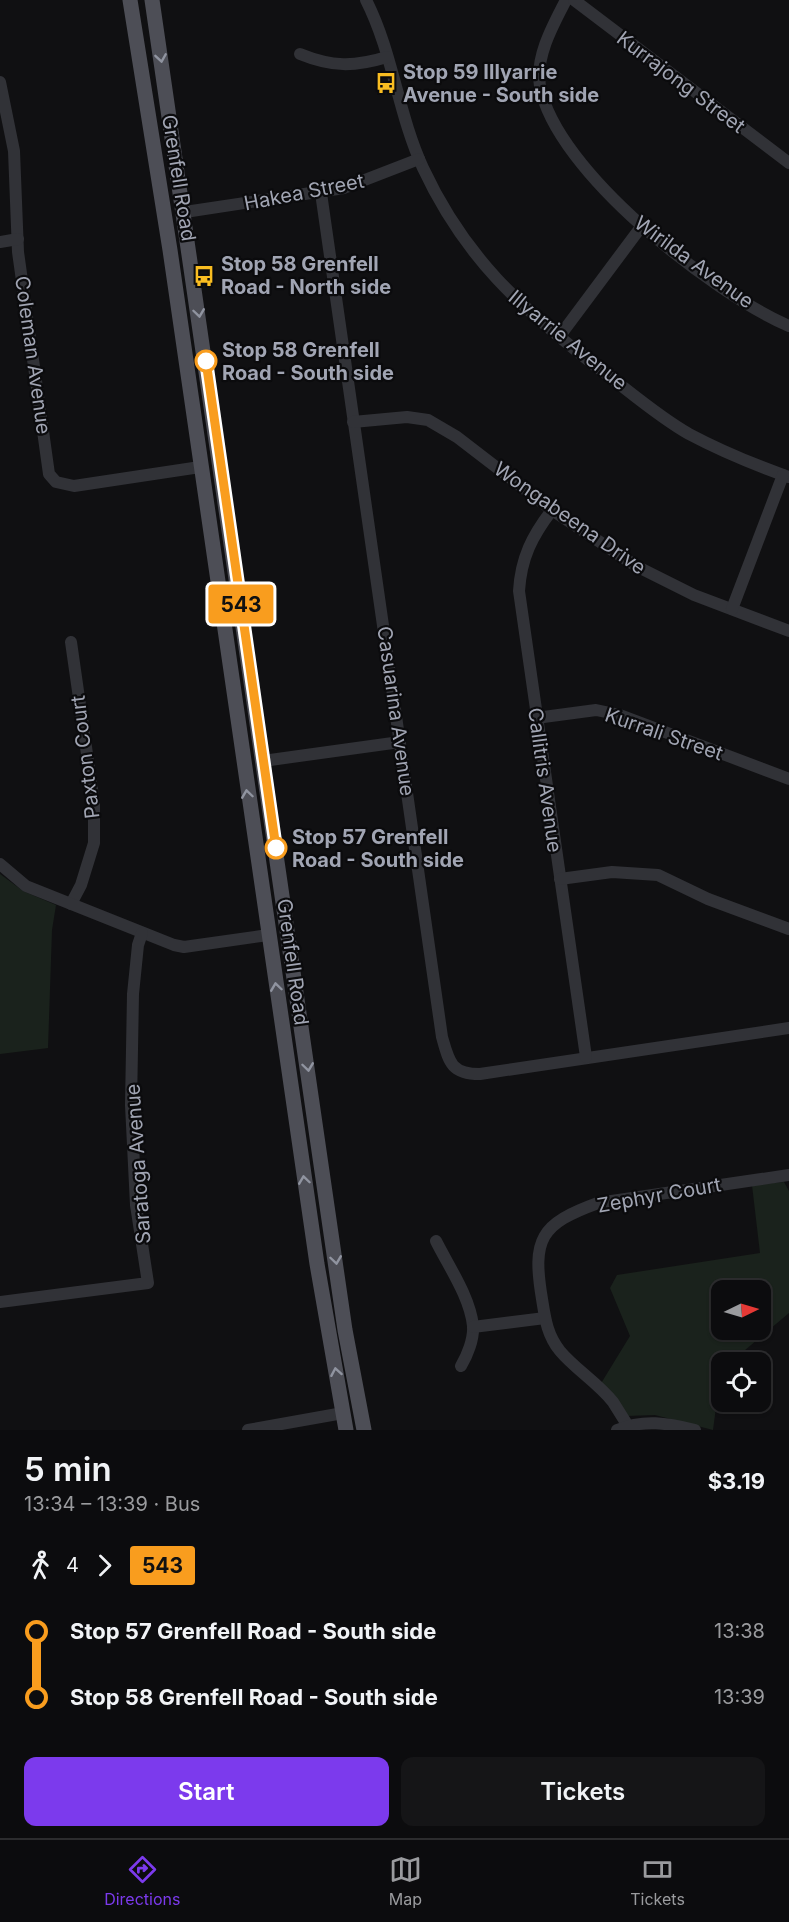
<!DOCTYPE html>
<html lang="en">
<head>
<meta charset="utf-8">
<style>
  body { margin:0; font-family:Inter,sans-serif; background:#151517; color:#f1f3f6; height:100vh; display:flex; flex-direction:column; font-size:22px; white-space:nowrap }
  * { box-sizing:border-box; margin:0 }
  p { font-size:20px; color:#9a9b9e }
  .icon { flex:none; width:33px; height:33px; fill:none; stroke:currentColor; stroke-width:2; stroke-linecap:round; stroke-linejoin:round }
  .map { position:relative; height:1430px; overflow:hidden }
  .panel { display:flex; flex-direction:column; background:#0c0c0e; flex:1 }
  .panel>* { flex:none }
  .badge { padding:0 12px; border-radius:4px; font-size:21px; line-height:39px }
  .needle { width:39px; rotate:85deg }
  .buttons { position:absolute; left:711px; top:1280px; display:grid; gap:12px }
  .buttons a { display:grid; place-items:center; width:60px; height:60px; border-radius:12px; background:#0c0c0e; box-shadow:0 2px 4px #0004,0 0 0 2px #2c2c2e; font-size:30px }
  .map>.badge { position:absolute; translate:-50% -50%; box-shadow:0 0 0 3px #fff }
  .legs { display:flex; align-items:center; gap:9px; height:66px; padding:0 24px; font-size:20px }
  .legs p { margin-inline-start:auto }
  .summary { display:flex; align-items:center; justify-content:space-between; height:102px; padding:0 24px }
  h1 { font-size:33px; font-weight:600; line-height:45px }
  .button { display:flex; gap:12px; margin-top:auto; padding:12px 24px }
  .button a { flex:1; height:69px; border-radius:12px; background:#7c3aed; color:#fff; font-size:24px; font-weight:600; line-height:69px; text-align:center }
  .button a+a { background:#151517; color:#f1f3f6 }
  ul { padding:0 24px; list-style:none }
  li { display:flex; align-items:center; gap:21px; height:66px; font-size:22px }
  li i { display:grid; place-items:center; width:9px; height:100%; margin:0 8px; background:currentColor }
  li i::after { content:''; width:15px; height:15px; margin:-8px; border:4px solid; border-radius:50%; background:#0c0c0e }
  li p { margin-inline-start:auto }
  li:first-child i { background:linear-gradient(#0000 50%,currentColor 0) }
  li:last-child i { background:linear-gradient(currentColor 50%,#0000 0) }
  .menu { display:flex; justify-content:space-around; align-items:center; height:84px; border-top:2px solid #2c2c2e; background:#0c0c0e; font-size:16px; color:#9a9b9e }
  .menu a { display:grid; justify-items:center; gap:3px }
  .menu .selected { color:#7c3aed }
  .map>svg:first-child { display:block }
</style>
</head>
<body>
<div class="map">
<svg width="789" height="1430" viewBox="0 0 789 1430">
  <rect width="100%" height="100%" fill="#101012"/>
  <!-- green -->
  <g fill="#1a221c" fill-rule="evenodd">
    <path d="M0 874 23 891 56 905 52 930 48 1048 0 1054Z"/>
    <path d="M784 1182 789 1191V1313L731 1362H722L713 1430 655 1415 626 1416 600 1385 630 1336 610 1288 617 1275 760 1253 752 1185ZM722 1290H760V1329H722Z"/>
  </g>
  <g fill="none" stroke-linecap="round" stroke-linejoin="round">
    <!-- minor -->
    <g stroke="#313237" stroke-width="12">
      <path d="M366 0C393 53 398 114 423 168 465 258 520 307 597 367 627 389 657 416 689 434 721 451 755 465 789 477"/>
      <path d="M566 0C553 25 535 57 540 86 556 172 713 293 789 326"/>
      <path d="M574 0 789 163"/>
      <path d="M300 54C332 67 354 67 387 57"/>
      <path d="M0 82 14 151 18 252 49 474 56 482 74 486 200 467"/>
      <path d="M321 193 442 1037C449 1062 451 1074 480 1074L789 1028"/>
      <path d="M185 212 344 188 419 159"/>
      <path d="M0 242 18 239"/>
      <path d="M559 337 641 227"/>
      <path d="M353 422 407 417 428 420 457 437 552 510 636 566 694 595 789 631"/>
      <path d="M552 510C532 536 521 558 519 591L586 1057"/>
      <path d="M732 609 783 475"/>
      <path d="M71 642 94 803V843L81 885 71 904"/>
      <path d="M536 718 596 710 620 715 789 779"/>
      <path d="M263 761 400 742"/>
      <path d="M0 864 26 886 174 945 184 947 268 935"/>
      <path d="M560 879 612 872 658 875 708 899 789 929"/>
      <path d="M436 1241C449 1267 470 1297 473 1326 474 1339 467 1356 461 1366"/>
      <path d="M0 1302 148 1283 136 1205 131 1105 133 994 138 945 142 933"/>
      <path d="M473 1327 545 1318"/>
      <path d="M628 1426C623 1418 618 1410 613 1402 598 1383 575 1369 560 1351 547 1335 545 1318 542 1299 532 1239 540 1224 598 1203L789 1175"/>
      <path d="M248 1430 343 1413"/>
      <path d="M617 1430C644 1419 667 1423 695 1430"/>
    </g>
    <!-- major -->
    <g stroke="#4d4e56" stroke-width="15">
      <path d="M130 0 170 250 317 1264 346 1430"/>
      <path d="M152 0 345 1330 364 1430"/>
    </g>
  </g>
  <!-- one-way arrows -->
  <defs><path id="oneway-chevron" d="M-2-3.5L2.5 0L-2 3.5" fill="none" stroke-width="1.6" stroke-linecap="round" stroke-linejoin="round" transform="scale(1.5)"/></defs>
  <g stroke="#9094a0">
    <use href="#oneway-chevron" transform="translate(161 58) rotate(81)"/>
    <use href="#oneway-chevron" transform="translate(199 313) rotate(82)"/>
    <use href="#oneway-chevron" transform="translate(247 794) rotate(-98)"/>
    <use href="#oneway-chevron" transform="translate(276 987) rotate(-98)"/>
    <use href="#oneway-chevron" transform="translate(308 1067) rotate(82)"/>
    <use href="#oneway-chevron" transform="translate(304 1180) rotate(-98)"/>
    <use href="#oneway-chevron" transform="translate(336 1260) rotate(82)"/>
    <use href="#oneway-chevron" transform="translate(336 1372) rotate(-100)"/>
  </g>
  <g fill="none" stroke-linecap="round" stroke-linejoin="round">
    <defs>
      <path id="line-1" d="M206 361 276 848"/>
    </defs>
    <!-- line-1 casing -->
    <use href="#line-1" stroke="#fff" stroke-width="14"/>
    <!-- line-1 -->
    <use href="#line-1" stroke="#f99d1e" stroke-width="9"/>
  </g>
  <!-- icons -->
  <defs>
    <symbol id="bus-bare" viewBox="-9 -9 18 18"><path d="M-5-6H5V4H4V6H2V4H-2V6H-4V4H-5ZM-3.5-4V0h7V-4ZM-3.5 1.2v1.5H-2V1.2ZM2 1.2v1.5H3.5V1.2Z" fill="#f9bd21" stroke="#0b0b0d" stroke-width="2.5" paint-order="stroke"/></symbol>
  </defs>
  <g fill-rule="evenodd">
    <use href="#bus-bare" x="371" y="68" width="30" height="30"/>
    <use href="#bus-bare" x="189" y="261" width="30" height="30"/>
  </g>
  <!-- markers -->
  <g fill="#fff" stroke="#f99d1e" stroke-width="3">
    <circle cx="206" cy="361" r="10"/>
    <circle cx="276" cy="848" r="10"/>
  </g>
  <g text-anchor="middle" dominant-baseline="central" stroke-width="4.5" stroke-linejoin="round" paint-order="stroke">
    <!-- poi labels -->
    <g font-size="20" font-weight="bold" fill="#a1a5b3" stroke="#0b0b0d" text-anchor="start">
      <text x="403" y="72">Stop 59 Illyarrie<tspan x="403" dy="23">Avenue - South side</tspan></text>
      <text x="221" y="264">Stop 58 Grenfell<tspan x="221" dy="23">Road - North side</tspan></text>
    </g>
    <!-- street labels -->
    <g font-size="20" fill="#a1a5b3" stroke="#0b0b0d">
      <text transform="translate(681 82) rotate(37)">Kurrajong Street</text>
      <text transform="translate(179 178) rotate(81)">Grenfell Road</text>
      <text transform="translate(304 192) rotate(-11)">Hakea Street</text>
      <text transform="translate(694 262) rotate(36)">Wirilda Avenue</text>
      <text transform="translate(568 340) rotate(39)">Illyarrie Avenue</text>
      <text transform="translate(33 355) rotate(82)">Coleman Avenue</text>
      <text transform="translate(570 518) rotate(35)">Wongabeena Drive</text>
      <text transform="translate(396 711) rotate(82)">Casuarina Avenue</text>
      <text transform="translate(664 734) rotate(19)">Kurrali Street</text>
      <text transform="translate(85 757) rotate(-97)">Paxton Court</text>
      <text transform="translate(545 780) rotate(82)">Callitris Avenue</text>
      <text transform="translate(293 962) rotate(82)">Grenfell Road</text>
      <text transform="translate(138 1164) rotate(-94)">Saratoga Avenue</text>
      <text transform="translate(659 1195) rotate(-10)">Zephyr Court</text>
    </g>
    <!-- stop labels -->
    <g font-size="20" font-weight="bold" fill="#a1a5b3" stroke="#0b0b0d" text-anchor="start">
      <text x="222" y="350">Stop 58 Grenfell<tspan x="222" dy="23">Road - South side</tspan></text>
      <text x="292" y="837">Stop 57 Grenfell<tspan x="292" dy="23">Road - South side</tspan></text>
    </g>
  </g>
</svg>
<div class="buttons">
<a><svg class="needle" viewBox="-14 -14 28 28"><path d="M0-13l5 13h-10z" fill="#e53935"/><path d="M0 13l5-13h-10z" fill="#9a9b9e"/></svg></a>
<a><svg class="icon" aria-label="locate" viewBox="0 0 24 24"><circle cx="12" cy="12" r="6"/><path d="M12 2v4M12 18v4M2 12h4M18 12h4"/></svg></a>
</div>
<b class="badge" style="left:241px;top:604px;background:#f99d1e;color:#111">543</b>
</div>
<section class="panel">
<div class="summary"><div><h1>5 min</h1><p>13:34 – 13:39 · Bus</p></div><b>$3.19</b></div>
<div class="legs"><svg class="icon" aria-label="walk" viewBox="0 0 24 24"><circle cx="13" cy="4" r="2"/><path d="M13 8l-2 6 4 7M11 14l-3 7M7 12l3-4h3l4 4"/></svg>4<svg class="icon" aria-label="forward" viewBox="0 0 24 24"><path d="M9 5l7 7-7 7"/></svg><b class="badge" style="background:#f99d1e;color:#111">543</b></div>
<ul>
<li><i style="color:#f99d1e"></i><b>Stop 57 Grenfell Road - South side</b><p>13:38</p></li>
<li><i style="color:#f99d1e"></i><b>Stop 58 Grenfell Road - South side</b><p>13:39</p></li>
</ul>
<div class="button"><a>Start</a><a>Tickets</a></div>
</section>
<nav class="menu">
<a class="selected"><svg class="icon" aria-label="directions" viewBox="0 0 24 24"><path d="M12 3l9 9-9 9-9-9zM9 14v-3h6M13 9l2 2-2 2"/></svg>Directions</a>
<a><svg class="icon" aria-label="map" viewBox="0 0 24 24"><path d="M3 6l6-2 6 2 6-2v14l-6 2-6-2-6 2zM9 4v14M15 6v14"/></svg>Map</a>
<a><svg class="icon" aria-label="tickets" viewBox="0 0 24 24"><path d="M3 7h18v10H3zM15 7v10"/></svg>Tickets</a>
</nav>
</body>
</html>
